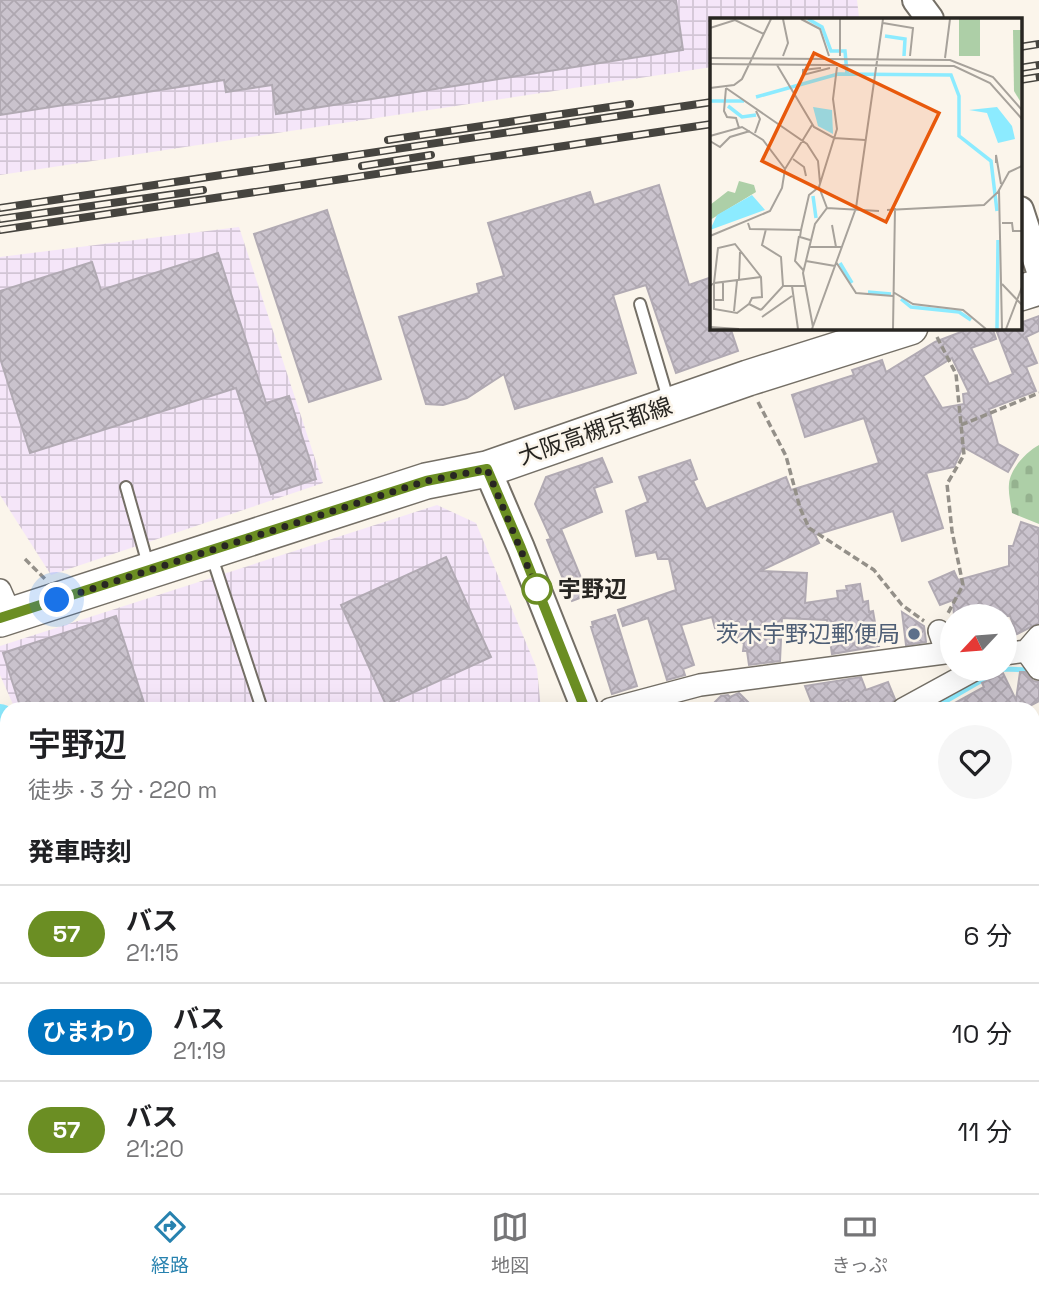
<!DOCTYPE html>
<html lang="ja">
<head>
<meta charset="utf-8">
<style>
  body { margin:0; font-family:"Space Grotesk","Noto Sans JP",sans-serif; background:#f6f6f6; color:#202124; height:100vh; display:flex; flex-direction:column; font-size:26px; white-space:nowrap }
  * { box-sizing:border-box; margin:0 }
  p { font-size:23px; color:#757577 }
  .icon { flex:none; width:38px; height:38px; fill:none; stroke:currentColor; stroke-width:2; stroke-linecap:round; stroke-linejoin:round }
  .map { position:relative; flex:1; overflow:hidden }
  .side { position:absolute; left:0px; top:702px; width:1040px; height:492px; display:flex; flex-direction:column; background:#fff; border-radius:21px 21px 0 0; box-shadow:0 7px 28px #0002 }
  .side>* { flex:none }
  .badge { padding:0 14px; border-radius:23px; font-size:24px; line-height:46px }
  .needle { width:46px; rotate:244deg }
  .fabs { position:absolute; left:940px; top:604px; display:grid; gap:14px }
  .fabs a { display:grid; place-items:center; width:77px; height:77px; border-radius:50%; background:#fff; box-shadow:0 7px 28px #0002; font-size:35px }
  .you { position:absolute; width:35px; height:35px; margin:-18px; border:5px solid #fff; border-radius:50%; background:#1a73e8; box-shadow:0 0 0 10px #1a73e833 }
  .map>.badge { position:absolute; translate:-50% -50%; box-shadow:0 0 0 4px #fff }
  h2 { padding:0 28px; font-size:26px; line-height:63px }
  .round { display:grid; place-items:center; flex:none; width:74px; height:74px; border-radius:37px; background:#f6f6f6 }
  .summary { display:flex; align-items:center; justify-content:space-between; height:119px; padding:0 28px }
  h1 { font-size:33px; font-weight:600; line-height:52px }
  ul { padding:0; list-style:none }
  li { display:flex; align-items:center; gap:21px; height:98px; padding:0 28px; border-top:2px solid #e0e0e0 }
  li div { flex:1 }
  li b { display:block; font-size:26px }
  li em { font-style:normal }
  li .badge { min-width:77px; font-weight:700; text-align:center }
  .tab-bar { display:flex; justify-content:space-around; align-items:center; height:98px; border-top:2px solid #e0e0e0; background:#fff; font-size:19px; color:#757577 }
  .tab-bar a { display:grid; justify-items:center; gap:4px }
  .tab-bar .on { color:#2782af }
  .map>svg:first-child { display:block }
</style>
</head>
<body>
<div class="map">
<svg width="1039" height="1193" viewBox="0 0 1039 1193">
  <defs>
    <pattern id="industrial-grid" width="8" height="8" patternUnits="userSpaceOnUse" patternTransform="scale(1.75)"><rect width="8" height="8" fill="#f5e6f9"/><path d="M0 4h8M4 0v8" fill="none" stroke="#d2c5d5"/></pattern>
    <pattern id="cemetery-stones" width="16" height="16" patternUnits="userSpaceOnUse" patternTransform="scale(1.75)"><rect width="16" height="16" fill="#adcfa7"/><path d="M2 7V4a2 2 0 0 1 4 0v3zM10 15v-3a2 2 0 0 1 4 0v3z" fill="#95b28f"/></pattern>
    <pattern id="building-cross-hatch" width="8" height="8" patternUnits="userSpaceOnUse" patternTransform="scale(1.75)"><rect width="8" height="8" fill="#cac3cd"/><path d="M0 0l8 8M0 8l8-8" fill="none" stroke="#aea7b0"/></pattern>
  </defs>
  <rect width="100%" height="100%" fill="#fbf5eb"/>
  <!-- industrial -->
  <g fill="url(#industrial-grid)">
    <path d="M0 0H857L859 17 857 19H712V67L0 175Z"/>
    <path d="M239 227 323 483 51 575 0 495V257Z"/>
    <path d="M437 505 476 523 537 669 541 709H15L0 675V646Z"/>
  </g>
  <!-- cemetery -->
  <path fill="url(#cemetery-stones)" d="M1039 445V524L1012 513C1011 504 1008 493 1009 484 1010 469 1026 452 1039 445Z"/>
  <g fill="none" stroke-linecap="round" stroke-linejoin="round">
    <!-- stream -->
    <g stroke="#8cebff" stroke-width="5">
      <path d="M932 709 1001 669 1031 670"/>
      <path d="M880 1193 884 1186"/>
    </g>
    <!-- river -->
    <g stroke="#8cebff" stroke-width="32">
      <path d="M0 720 7 742"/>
      <path d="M0 884 7 880"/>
      <path d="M301 1186 307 1193"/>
    </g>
  </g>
  <!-- building -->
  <g fill="url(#building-cross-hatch)" stroke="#b1aab3" stroke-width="2" fill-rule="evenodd">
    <path d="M0 0H676L683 50 276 114 272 85 226 92 224 80 0 115Z"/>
    <path d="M659 185 689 285 712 277V327H730L738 351 676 373 646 285 613 295 636 373 515 409 504 374 467 398 443 405 426 404 399 317 479 293 477 284 504 276 488 223 590 192 594 205Z"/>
    <path d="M327 210 381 379 309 402 254 234Z"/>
    <path d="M218 253 266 403 289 396 316 479 271 494 236 388 30 453 0 358V291L92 262 101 290Z"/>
    <path d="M1039 316V331L1026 337 1037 363 1026 367 1036 391 989 409 998 444 1018 455 1008 472 963 447 954 467 926 473 943 528 902 541 893 511 815 535 819 543 760 571 807 573 805 603 838 598 837 591 847 590 846 586 860 584 863 602 868 601 869 612 873 611 879 646 832 654 827 620 782 618 780 661 749 665 747 651H743L744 643H738L739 622 715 628 712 617 681 625 694 665 683 669 685 675 667 680 648 618 623 626 618 610 676 590 669 559H658L656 552 636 556 626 511 648 502 639 477 690 460 697 479 693 481 706 509 786 477 791 490 879 463 864 418 805 437 792 395 854 375 852 370 882 360 886 372 935 342 974 327H992L996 339 971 348 989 384 1013 374 997 332 1010 327H1020V323ZM952 358 969 393 963 394 964 404 942 408 923 376Z"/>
    <path d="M602 458 612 482 594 488 602 512 561 529 588 595 572 601 547 540 551 539 535 504 546 477Z"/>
    <path d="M1021 522 1039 528V623L1017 634 1010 616H954L953 600 940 605 929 582 954 571 958 580 1009 566V546H1013Z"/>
    <path d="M446 557 491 657 386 705 341 605Z"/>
    <path d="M902 612 924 626 926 642 906 645Z"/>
    <path d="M615 615 637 686 612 694 591 627H593L592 622Z"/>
    <path d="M116 616 146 709H21L3 653Z"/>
    <path d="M1020 672H1025L1033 681 1039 682V701L1024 709H944L984 687 982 683 1003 673 1016 700Z"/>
    <path d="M861 677 866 690 888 682 895 699 891 704 879 709H852L848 700 824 709H814L805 686Z"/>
    <path d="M739 693 755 709H708L721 696 728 695 730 697Z"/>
  </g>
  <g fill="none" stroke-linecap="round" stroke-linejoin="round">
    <defs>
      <g id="service">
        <path d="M640 304 669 402"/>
        <path d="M126 487 149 568"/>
        <path d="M211 554 262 709"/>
      </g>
      <g id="minor">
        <path d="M0 590 11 615"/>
        <path d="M939 631 946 651"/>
        <path d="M1026 651 1039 669"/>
        <path d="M1004 654 1026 651 1039 636"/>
        <path d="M610 709 700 685 952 652"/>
        <path d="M903 709 978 668"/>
        <path d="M163 1186 166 1193"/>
        <path d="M211 1186 213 1193"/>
        <path d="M675 1193V1186"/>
        <path d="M902 1193 906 1186"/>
      </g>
      <g id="tertiary">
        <path d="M916 0 930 19"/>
        <path d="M1020 210 1039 268"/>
        <path d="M487 469 521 548 585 709"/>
        <path d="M1032 975 1039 972"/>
        <path d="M413 1193 418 1186"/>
      </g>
      <g id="primary">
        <path d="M1020 293 1039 287"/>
        <path d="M0 619 426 481 487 469 748 378 910 327"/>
        <path d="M0 904 7 920"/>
        <path d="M0 942 7 957"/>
        <path d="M0 1079 7 1094"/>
        <path d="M0 1129 7 1144"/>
        <path d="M52 1186 56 1193"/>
        <path d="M139 1186 142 1193"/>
      </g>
      <g id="motorway">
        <path d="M0 985 7 1000"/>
        <path d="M0 1036 7 1050"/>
        <path d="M98 1186 102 1193"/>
      </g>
    </defs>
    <!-- service casing -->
    <use href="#service" stroke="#746f66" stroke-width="14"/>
    <!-- minor casing -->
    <use href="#minor" stroke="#746f66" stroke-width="24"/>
    <!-- tertiary casing -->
    <use href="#tertiary" stroke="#746f66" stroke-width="30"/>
    <!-- primary casing -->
    <use href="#primary" stroke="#746f66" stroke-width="38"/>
    <!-- motorway casing -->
    <use href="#motorway" stroke="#746f66" stroke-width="42"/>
    <!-- path -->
    <g stroke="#949089" stroke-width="3.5" stroke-dasharray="7 3.5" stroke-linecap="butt">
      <path d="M937 337 956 374 964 455 947 484 952 531 963 585 947 615"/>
      <path d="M758 402 786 456 800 508 809 528 874 570 902 605 924 621"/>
      <path d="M961 425 1039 393"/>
      <path d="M25 559 45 579"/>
      <path d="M254 1186 260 1193"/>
    </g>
    <!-- service -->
    <use href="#service" stroke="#fff" stroke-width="10"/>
    <!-- minor -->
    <use href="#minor" stroke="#fff" stroke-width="21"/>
    <!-- tertiary -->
    <use href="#tertiary" stroke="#fff" stroke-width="26"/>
    <!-- primary -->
    <use href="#primary" stroke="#fff" stroke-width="35"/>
    <!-- motorway -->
    <use href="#motorway" stroke="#fff" stroke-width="38"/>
    <defs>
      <g id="rail">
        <path d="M1020 47 1039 44"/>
        <path d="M1020 68 1039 65"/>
        <path d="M1020 80 1039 77"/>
        <path d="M388 140 630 104"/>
        <path d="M362 166 431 155"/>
        <path d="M0 208 712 102"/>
        <path d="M0 219 203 190"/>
        <path d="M0 230 712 124"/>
        <path d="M0 857 7 871"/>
        <path d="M0 881 7 895"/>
        <path d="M144 1186 147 1193"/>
        <path d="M174 1186 178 1193"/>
      </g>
    </defs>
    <!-- rail casing -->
    <use href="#rail" stroke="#46443f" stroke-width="8"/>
    <!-- rail -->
    <use href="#rail" stroke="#fbf5eb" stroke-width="5" stroke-dasharray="16" stroke-linecap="butt"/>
  </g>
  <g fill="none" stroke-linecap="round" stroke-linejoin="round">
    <defs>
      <path id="line" d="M0 618 426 481 487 469 521 548 585 709"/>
    </defs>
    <!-- line casing -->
    <use href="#line" stroke="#fff" stroke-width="16"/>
    <!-- line -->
    <use href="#line" stroke="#6b8e23" stroke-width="10"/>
    <!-- walk -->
    <path stroke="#282622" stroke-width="7" stroke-dasharray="0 12.6" d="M57 600 426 481 487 469 537 589"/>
  </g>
  <!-- markers -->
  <circle fill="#fff" stroke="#6b8e23" stroke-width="3.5" cx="537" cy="589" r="14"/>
  <circle fill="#5c6f8a" stroke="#fbf5eb" stroke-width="2.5" cx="914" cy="634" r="7"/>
  <g text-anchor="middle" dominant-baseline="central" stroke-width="5" stroke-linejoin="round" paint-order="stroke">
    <!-- street labels -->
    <g font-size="23" fill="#282622" stroke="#fbf5eb">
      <text transform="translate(595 431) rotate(-19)">大阪高槻京都線</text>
    </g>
    <!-- stop labels -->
    <g font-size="23" font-weight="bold" fill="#282622" stroke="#fbf5eb" text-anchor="start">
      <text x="558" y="589">宇野辺</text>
    </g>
    <!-- service labels -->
    <g font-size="23" fill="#4e5e75" stroke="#fbf5eb" text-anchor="end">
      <text x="900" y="634">茨木宇野辺郵便局</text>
    </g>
  </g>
  <!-- overview -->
  <g transform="translate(710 18)">
    <rect width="312" height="312" fill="#fbf5eb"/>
    <path d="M303 12H311L310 83 304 73Z" fill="#adcfa7"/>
    <path d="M29 163 44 167 46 174 0 202V187L18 173 25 175Z" fill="#adcfa7"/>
    <path d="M249 1H270V38H249Z" fill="#adcfa7"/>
    <path d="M103 89 122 92 123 116 108 108ZM287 89 302 108 305 121 288 125 277 95 259 92ZM42 177 55 192 0 212 7 197Z" fill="#8cebff"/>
    <path fill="none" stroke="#8cebff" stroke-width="3.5" d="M98 1 112 9 121 33H135L137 55M175 18 195 21 194 38M46 79 128 56 241 57 249 78V118L281 143 287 193M0 83H34M18 88 32 99 46 97M103 178 106 200M130 245 142 265M158 274 181 276M191 281 201 289 249 294 261 302M287 311 288 222"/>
    <path fill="none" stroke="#a7a29b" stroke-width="2" d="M73 1 78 25 73 38M91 1 110 11 119 38M173 5 203 10 200 38M0 10 25 2 54 16M130 38V1M0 40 240 42 283 59 312 92M235 40 240 1M0 46 244 48 280 65 312 101M67 47 104 109 124 120 155 122M111 50 93 52V57L120 50M0 70 24 67 32 61 61 1M16 70 97 126 108 143 110 165M16 70 14 93 17 99 26 100 29 110M45 115 50 101 46 93M0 118 32 109 53 122 75 151M0 123 10 129 20 119 40 113M83 141 94 149 96 158M286 145V137L291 166M289 172 292 311M117 190 109 169 127 111 123 81 127 49M177 192 274 187 288 174 299 154 312 148M38 205 40 211 91 212 90 219 100 222M292 205H302L303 213H312M122 207 126 229M56 211 52 227 71 239 73 268M91 212 99 177 109 169M0 218 60 193 72 170 75 151 102 107M89 218 85 243 94 253M100 229H132M96 243 125 248M126 244 146 275 183 278M29 261 30 234M292 266 312 287M0 268 4 265V291L27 295 39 286 51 292M82 268 88 311M183 274 203 286 253 292 276 311M4 282H13V265M39 286 42 280 52 279 51 259 25 226 8 230 4 265 51 259M51 292 73 268H95M24 293 27 263M52 299 82 278M0 309 29 311M103 309 93 255 105 206 117 190 169 193M102 311 146 190 173 1M183 311 185 190M296 311 312 269"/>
    <path fill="#e8590c" fill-opacity="0.15" stroke="#e8590c" stroke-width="3.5" d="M104 35 229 95 176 204 52 143Z"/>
    <rect width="312" height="312" fill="none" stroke="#282622" stroke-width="3.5"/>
  </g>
</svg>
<div class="fabs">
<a><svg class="needle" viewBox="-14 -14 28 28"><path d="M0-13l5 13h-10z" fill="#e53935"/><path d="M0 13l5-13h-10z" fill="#757577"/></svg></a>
</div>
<div class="you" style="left:57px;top:600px"></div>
<section class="side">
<div class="summary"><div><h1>宇野辺</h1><p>徒歩 · 3 分 · 220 m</p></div><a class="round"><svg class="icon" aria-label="heart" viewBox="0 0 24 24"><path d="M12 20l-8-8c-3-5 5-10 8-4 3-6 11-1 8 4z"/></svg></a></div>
<h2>発車時刻</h2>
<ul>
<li><span class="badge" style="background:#6b8e23;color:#fff">57</span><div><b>バス</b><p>21:15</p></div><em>6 分</em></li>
<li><span class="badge" style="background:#0072bc;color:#fff">ひまわり</span><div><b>バス</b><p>21:19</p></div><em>10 分</em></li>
<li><span class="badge" style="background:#6b8e23;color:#fff">57</span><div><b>バス</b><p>21:20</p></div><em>11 分</em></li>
</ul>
</section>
</div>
<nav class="tab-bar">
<a class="on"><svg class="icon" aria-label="directions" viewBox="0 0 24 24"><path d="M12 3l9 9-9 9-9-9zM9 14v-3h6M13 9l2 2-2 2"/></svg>経路</a>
<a><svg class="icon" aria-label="map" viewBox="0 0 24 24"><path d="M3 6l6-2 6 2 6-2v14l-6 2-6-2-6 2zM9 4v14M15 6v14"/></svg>地図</a>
<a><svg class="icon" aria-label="tickets" viewBox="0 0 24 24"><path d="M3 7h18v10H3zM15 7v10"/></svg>きっぷ</a>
</nav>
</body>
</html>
